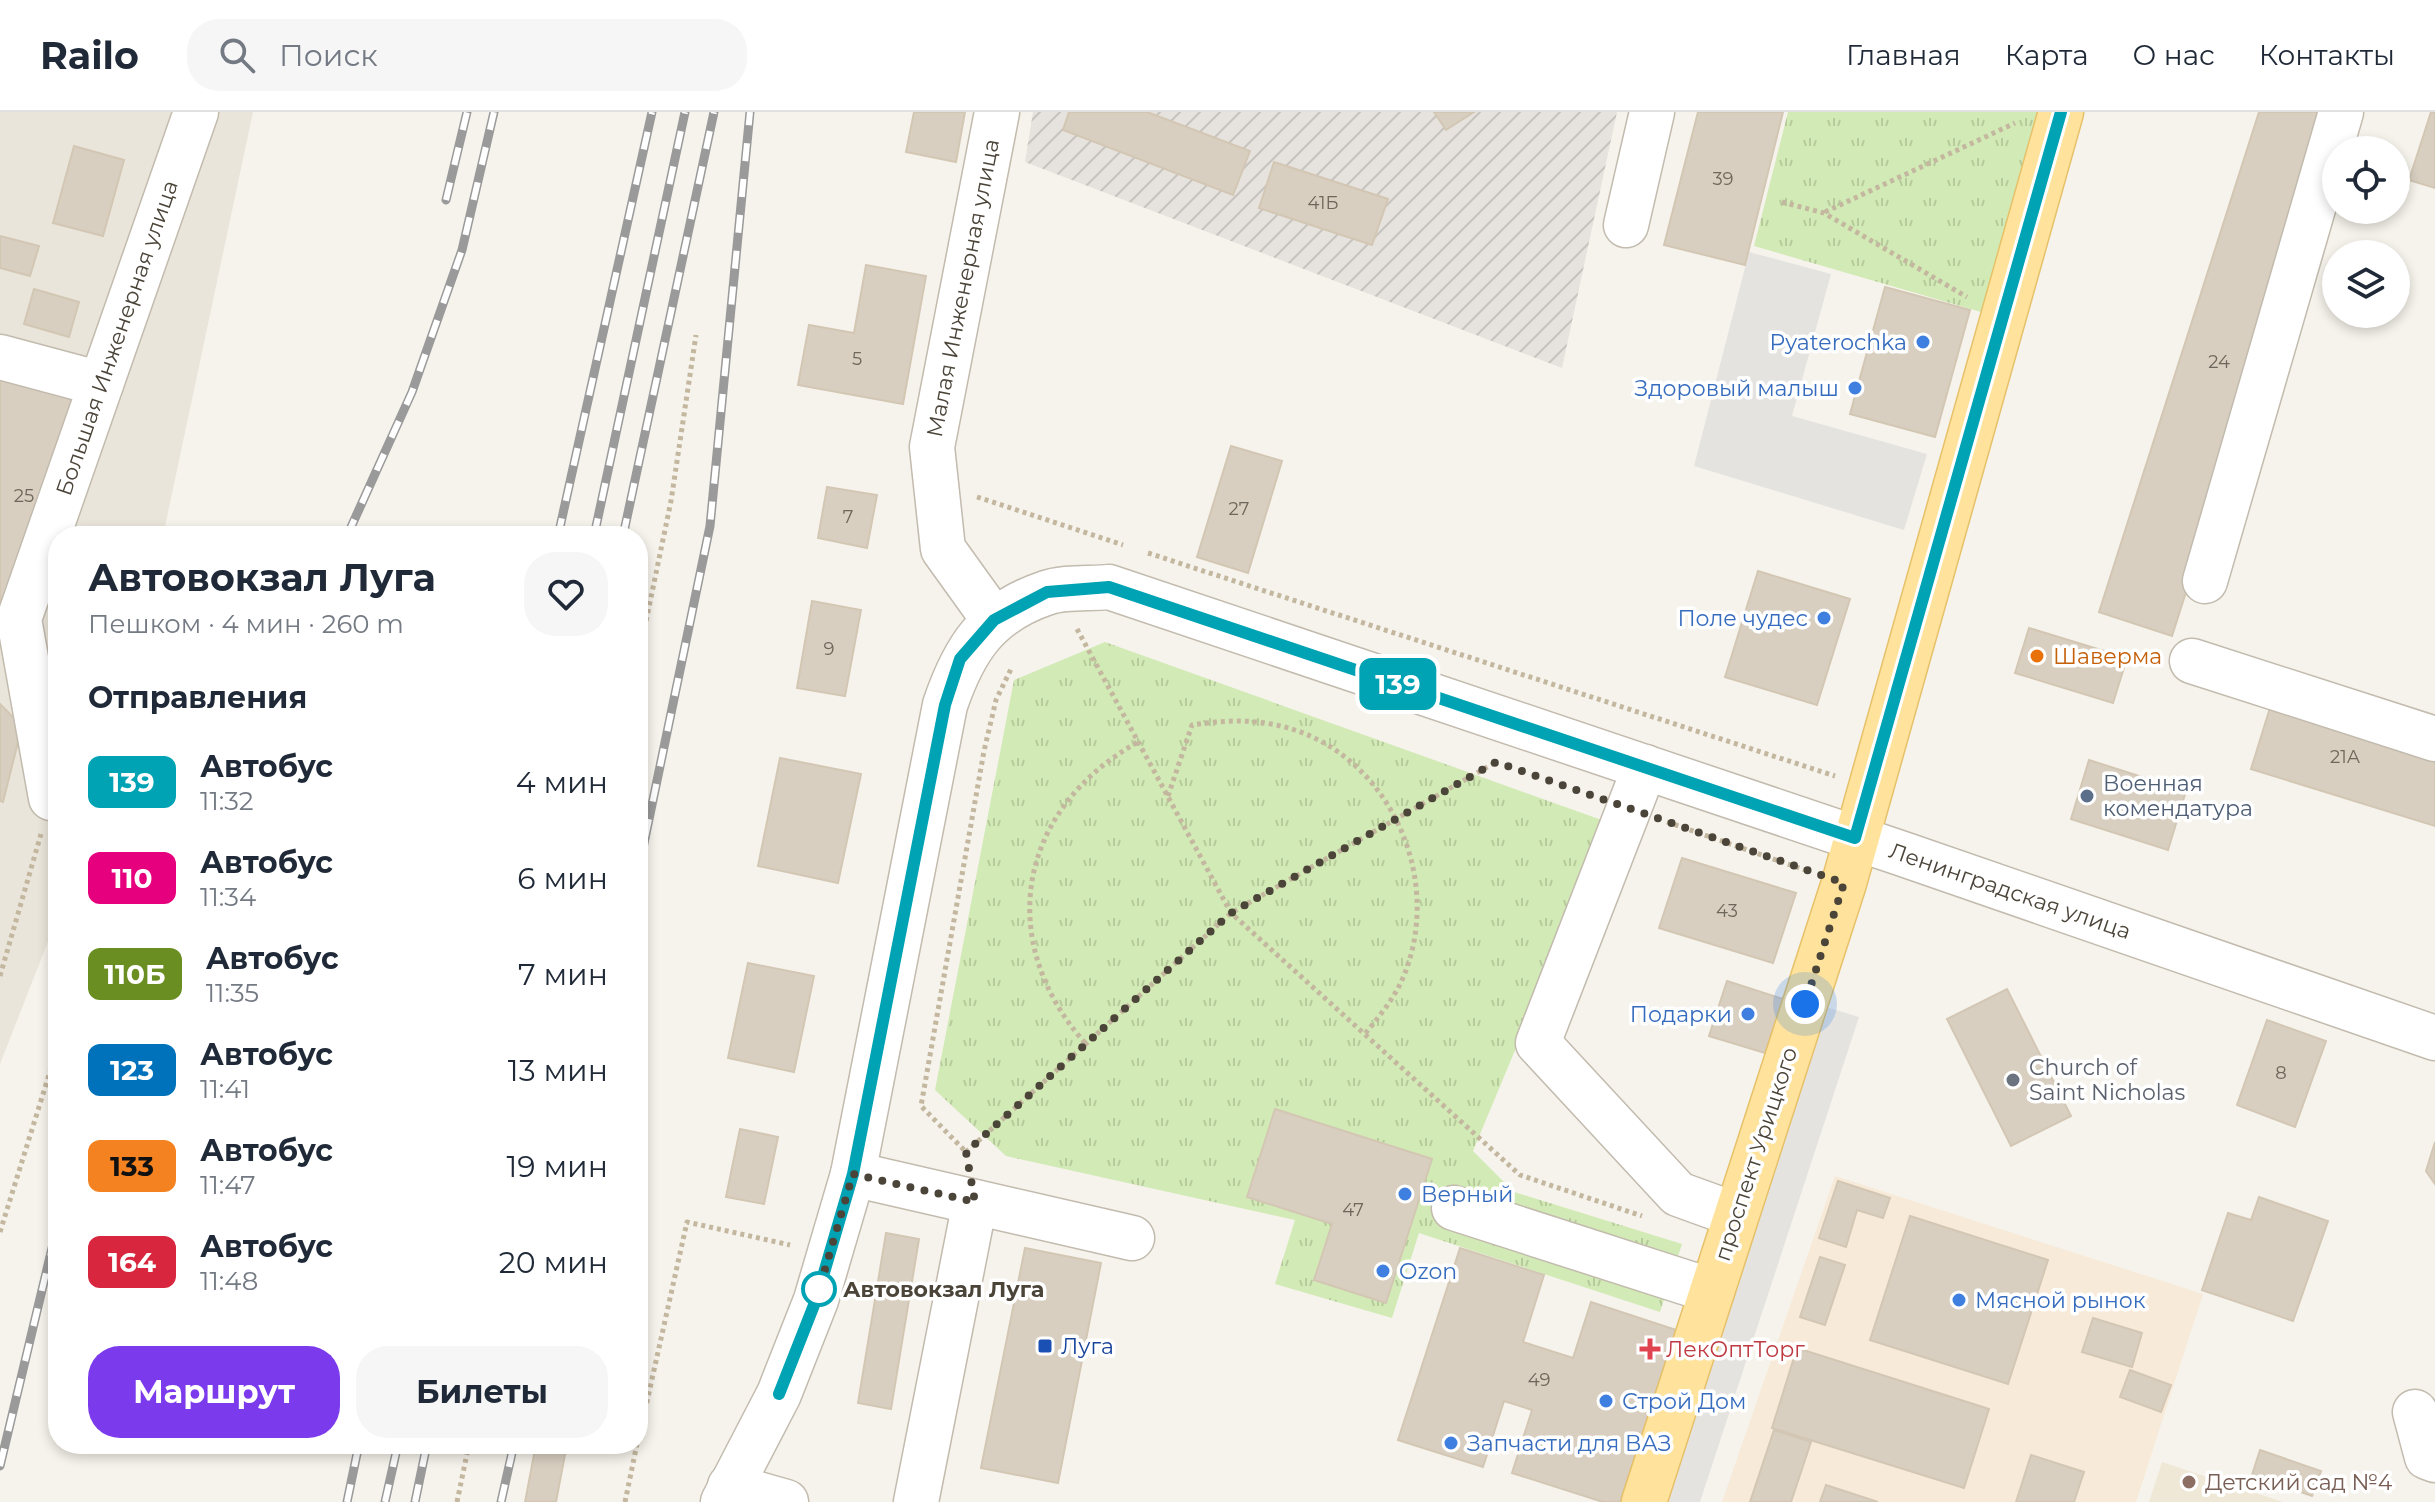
<!DOCTYPE html>
<html lang="ru">
<head>
<meta charset="utf-8">
<style>
  body { margin:0; font-family:Montserrat,sans-serif; background:#f6f6f7; color:#1f2937; height:100vh; display:flex; flex-direction:column; font-size:30px; white-space:nowrap }
  * { box-sizing:border-box; margin:0 }
  p { font-size:26px; color:#747a83 }
  .icon { flex:none; width:44px; height:44px; fill:none; stroke:currentColor; stroke-width:2; stroke-linecap:round; stroke-linejoin:round }
  .map { position:relative; flex:1; overflow:hidden }
  .drawer { position:absolute; left:48px; top:414px; width:600px; height:928px; display:flex; flex-direction:column; background:#fff; border-radius:32px; box-shadow:0 4px 12px #0003 }
  .drawer>* { flex:none }
  .badge { padding:0 16px; border-radius:12px; font-size:28px; line-height:52px }
  .controls { position:absolute; left:2322px; top:24px; display:grid; gap:16px }
  .controls a { display:grid; place-items:center; width:88px; height:88px; border-radius:50%; background:#fff; box-shadow:0 4px 12px #0003; font-size:40px }
  .you { position:absolute; width:40px; height:40px; margin:-20px; border:6px solid #fff; border-radius:50%; background:#1a73e8; box-shadow:0 0 0 12px #1a73e833 }
  .map>.badge { position:absolute; translate:-50% -50%; box-shadow:0 0 0 4px #fff }
  h2 { padding:0 40px; font-size:30px; line-height:72px }
  .round { display:grid; place-items:center; flex:none; width:84px; height:84px; border-radius:32px; background:#f6f6f7 }
  .headline { display:flex; align-items:center; justify-content:space-between; height:136px; padding:0 40px }
  h1 { font-size:38px; font-weight:700; line-height:60px }
  .action { display:flex; gap:16px; margin-top:auto; padding:16px 40px }
  .action a { flex:1; height:92px; border-radius:32px; background:#7c3aed; color:#fff; font-size:32px; font-weight:700; line-height:92px; text-align:center }
  .action a+a { background:#f6f6f7; color:#1f2937 }
  ul { padding:0; list-style:none }
  li { display:flex; align-items:center; gap:24px; height:96px; padding:0 40px }
  li div { flex:1 }
  li b { display:block; font-size:30px }
  li em { font-style:normal }
  li .badge { min-width:88px; font-weight:700; text-align:center }
  header { display:flex; align-items:center; gap:48px; box-sizing:border-box; height:112px; padding:0 40px; background:#fff; border-bottom:2px solid #e0e1e3 }
  header strong { font-size:38px }
  nav { display:flex; gap:44px; margin-inline-start:auto; font-size:28px }
  .search { width:560px; height:72px; background:#f6f6f7; display:flex; align-items:center; gap:20px; box-sizing:border-box; padding:0 28px; border-radius:32px; color:#747a83; font-size:30px }
  .map>svg:first-child { display:block }
</style>
</head>
<body>
<header>
<strong>Railo</strong>
<div class="search"><svg class="icon" aria-label="search" viewBox="0 0 24 24"><circle cx="10" cy="10" r="6"/><path d="M15 15l6 6"/></svg>Поиск</div>
<nav><a>Главная</a><a>Карта</a><a>О нас</a><a>Контакты</a></nav>
</header>
<div class="map">
<svg width="2435" height="1390" viewBox="0 0 2435 1390">
  <defs>
    <pattern id="industrial-furrows" width="10" height="10" patternUnits="userSpaceOnUse" patternTransform="scale(2)"><rect width="10" height="10" fill="#e6e2dd"/><path d="M-1 1l2-2M0 10L10 0M9 11l2-2" fill="none" stroke="#c7c3be"/></pattern>
    <pattern id="park-tufts" width="24" height="20" patternUnits="userSpaceOnUse" patternTransform="scale(2)"><rect width="24" height="20" fill="#d2eab5"/><path d="M3 7l-1-3M5 7V3M7 7l1-3M15 17l-1-3M17 17v-4M19 17l1-3" fill="none" stroke="#b6ca9c"/></pattern>
  </defs>
  <rect width="100%" height="100%" fill="#f6f3ec"/>
  <!-- residential -->
  <path fill="#eae5da" d="M0 0H253L163 424H58V804L0 952Z"/>
  <!-- commercial -->
  <path fill="#f7ead8" d="M1835 1064 2203 1182 2136 1390H1722Z"/>
  <!-- industrial -->
  <path fill="url(#industrial-furrows)" d="M1033 0H1617L1562 256 1025 50Z"/>
  <!-- education -->
  <path fill="#efe8d6" d="M2162 1350 2283 1390H2149Z"/>
  <!-- park -->
  <g fill="url(#park-tufts)">
    <path d="M1788 0H2040L1981 200 1754 134Z"/>
    <path d="M1105 530 1610 711 1473 1039 1514 1080 1682 1132 1660 1200 1419 1121 1392 1206 1275 1172 1295 1108 1006 1044 935 978 1014 568Z"/>
  </g>
  <!-- parking -->
  <g fill="#e5e3e0">
    <path d="M1749 140 1831 162 1792 304 1927 342 1904 418 1694 354Z"/>
    <path d="M1826 895 1859 905 1700 1390H1663Z"/>
  </g>
  <!-- building -->
  <g fill="#d8cfc1" stroke="#d3c7b4" stroke-width="2">
    <path d="M914 0H965L956 50 906 40Z"/>
    <path d="M1069 0H1147L1250 39 1233 83 1063 18Z"/>
    <path d="M1434 0H1474L1446 18Z"/>
    <path d="M1698 0H1783L1745 153 1664 133Z"/>
    <path d="M2259 0H2339L2172 524 2099 500Z"/>
    <path d="M2431 0H2435V76L2409 68Z"/>
    <path d="M74 34 124 48 103 124 53 111Z"/>
    <path d="M1274 50 1388 87 1372 133 1259 96Z"/>
    <path d="M0 124 39 134 30 164 0 156Z"/>
    <path d="M866 153 926 164 903 292 798 273 809 213 854 221Z"/>
    <path d="M1885 175 1970 198 1935 325 1850 302Z"/>
    <path d="M34 177 79 190 69 225 24 212Z"/>
    <path d="M0 267 79 278 18 495 0 490Z"/>
    <path d="M1231 334 1282 349 1248 461 1197 445Z"/>
    <path d="M827 375 877 383 867 436 818 426Z"/>
    <path d="M1758 459 1850 487 1817 593 1725 565Z"/>
    <path d="M812 489 861 498 845 584 797 576Z"/>
    <path d="M2029 516 2127 546 2113 591 2015 561Z"/>
    <path d="M2274 583 2435 632V714L2251 657Z"/>
    <path d="M0 592 22 614 3 690 0 689Z"/>
    <path d="M780 646 861 662 838 771 758 754Z"/>
    <path d="M2089 648 2186 679 2168 738 2071 707Z"/>
    <path d="M1682 746 1796 781 1773 851 1659 816Z"/>
    <path d="M748 851 814 864 794 960 728 946Z"/>
    <path d="M1727 869 1783 887 1765 941 1709 924Z"/>
    <path d="M2007 877 2071 1004 2011 1034 1947 907Z"/>
    <path d="M2267 908 2326 929 2295 1015 2237 993Z"/>
    <path d="M1275 997 1432 1047 1386 1191 1314 1168 1332 1112 1247 1085Z"/>
    <path d="M740 1017 778 1025 764 1092 726 1085Z"/>
    <path d="M2435 1030V1072L2426 1059Z"/>
    <path d="M1838 1069 1890 1086 1883 1106 1857 1098 1846 1135 1819 1126Z"/>
    <path d="M2259 1085 2328 1109 2293 1209 2202 1178 2228 1101 2251 1108Z"/>
    <path d="M1910 1104 2048 1148 2008 1272 1870 1228Z"/>
    <path d="M886 1121 919 1127 891 1297 858 1291Z"/>
    <path d="M1025 1136 1101 1151 1058 1371 981 1356Z"/>
    <path d="M1460 1136 1544 1163 1523 1230 1573 1246 1591 1190 1676 1218 1620 1390H1603L1512 1361 1532 1298 1504 1289 1483 1355 1398 1328Z"/>
    <path d="M1820 1145 1845 1153 1825 1213 1800 1205Z"/>
    <path d="M2093 1206 2142 1221 2132 1255 2082 1240Z"/>
    <path d="M1797 1236 1989 1297 1964 1376 1772 1316Z"/>
    <path d="M2130 1258 2171 1273 2161 1300 2120 1285Z"/>
    <path d="M1774 1318 1811 1330 1791 1390H1750Z"/>
    <path d="M536 1332H567L556 1390H525Z"/>
    <path d="M2260 1338 2321 1359 2312 1384 2252 1363Z"/>
    <path d="M2031 1343 2084 1360 2074 1390H2016Z"/>
    <path d="M1826 1373 1878 1390H1820Z"/>
  </g>
  <g fill="none" stroke-linecap="round" stroke-linejoin="round">
    <defs>
      <g id="minor">
        <path d="M1626 113 1652 0"/>
        <path d="M0 245 101 272"/>
        <path d="M2205 469 2341 0"/>
        <path d="M994 508 943 437 932 335 997 0"/>
        <path d="M2192 549 2435 627"/>
        <path d="M1645 655 1538 931 1678 1082 1736 1103"/>
        <path d="M51 686 19 507 196 0"/>
        <path d="M853 1062 1132 1126"/>
        <path d="M1454 1096 1712 1179"/>
        <path d="M2415 1300 2427 1345 2435 1348"/>
        <path d="M730 1374 786 1390"/>
        <path d="M723 1390 779 1282 816 1188 853 1062 945 593C964 537 987 501 1046 481 1064 474 1090 477 1109 475L1903 742 2435 926"/>
        <path d="M916 1390 975 1090"/>
      </g>
      <path id="major" d="M1644 1390 1844 771 2061 0"/>
    </defs>
    <!-- minor casing -->
    <use href="#minor" stroke="#c2bbae" stroke-width="47"/>
    <!-- major casing -->
    <use href="#major" stroke="#e6c16a" stroke-width="47"/>
    <!-- path -->
    <g stroke="#c4b79f" stroke-width="5" stroke-dasharray="4 4" stroke-linecap="butt">
      <path d="M1782 90 1824 101 1967 185"/>
      <path d="M1825 100 2015 11"/>
      <path d="M977 385 1123 433"/>
      <path d="M1148 441 1835 664"/>
      <path d="M1077 517 1231 801 1520 1063 1642 1104"/>
      <path d="M638 548 671 389 696 223"/>
      <path d="M1168 684 1192 613C1218 609 1244 607 1271 612 1385 632 1448 764 1402 868 1393 888 1378 906 1364 923"/>
      <path d="M1667 710 1805 758"/>
      <path d="M0 864 41 722"/>
      <path d="M1085 931C994 828 1018 697 1138 630"/>
      <path d="M966 1040 1231 801 1496 650"/>
      <path d="M967 1045 966 1040 921 994 984 639 996 588 1011 557"/>
      <path d="M0 1120 58 934"/>
      <path d="M638 1330 687 1110 790 1133"/>
      <path d="M457 1390 469 1332"/>
      <path d="M625 1390 637 1332"/>
    </g>
    <!-- minor -->
    <use href="#minor" stroke="#fff" stroke-width="44"/>
    <!-- major -->
    <use href="#major" stroke="#ffe39c" stroke-width="44"/>
    <defs>
      <g id="rail">
        <path d="M446 88 467 0"/>
        <path d="M347 424 412 280 462 138 494 0"/>
        <path d="M558 424 652 0"/>
        <path d="M594 424 685 0"/>
        <path d="M623 424 714 0"/>
        <path d="M638 760 710 414 750 0"/>
        <path d="M0 1354 58 1111"/>
        <path d="M347 1390 359 1332"/>
        <path d="M385 1390 398 1332"/>
        <path d="M415 1390 427 1332"/>
        <path d="M501 1390 514 1332"/>
      </g>
    </defs>
    <!-- rail casing -->
    <use href="#rail" stroke="#9a9a9a" stroke-width="9"/>
    <!-- rail -->
    <use href="#rail" stroke="#fff" stroke-width="6" stroke-dasharray="18" stroke-linecap="butt"/>
  </g>
  <g fill="none" stroke-linecap="round" stroke-linejoin="round">
    <defs>
      <path id="line" d="M779 1282 816 1188 853 1062 945 593 960 547 994 508 1047 480 1109 475 1855 726 2061 0"/>
    </defs>
    <!-- line casing -->
    <use href="#line" stroke="#fff" stroke-width="18"/>
    <!-- line -->
    <use href="#line" stroke="#00a3b4" stroke-width="12"/>
    <!-- walk -->
    <path stroke="#4b4439" stroke-width="8" stroke-dasharray="0 14.4" d="M819 1177 816 1188 853 1062 975 1090 966 1040 1231 801 1496 650 1844 771 1805 892"/>
  </g>
  <!-- markers -->
  <g fill="#3f7fe0" stroke="#fff" stroke-width="3">
    <circle cx="1923" cy="230" r="8"/>
    <circle cx="1855" cy="276" r="8"/>
    <circle cx="1824" cy="506" r="8"/>
    <circle cx="1748" cy="902" r="8"/>
    <circle cx="1405" cy="1082" r="8"/>
    <circle cx="1383" cy="1159" r="8"/>
    <circle cx="1959" cy="1188" r="8"/>
    <circle cx="1606" cy="1289" r="8"/>
    <circle cx="1451" cy="1331" r="8"/>
  </g>
  <circle fill="#e8710a" stroke="#fff" stroke-width="3" cx="2037" cy="544" r="8"/>
  <circle fill="#5c6f8a" stroke="#fff" stroke-width="3" cx="2087" cy="684" r="8"/>
  <circle fill="#6b7280" stroke="#fff" stroke-width="3" cx="2013" cy="968" r="8"/>
  <circle fill="#fff" stroke="#00a3b4" stroke-width="4" cx="819" cy="1177" r="16"/>
  <rect fill="#1a4fb4" stroke="#fff" stroke-width="3" x="1037" y="1226" width="16" height="16" rx="4"/>
  <path fill="#e0444e" stroke="#fff" stroke-width="3" d="M1646 1225h8v8h8v8h-8v8h-8v-8h-8v-8h8z"/>
  <circle fill="#8d6e63" stroke="#fff" stroke-width="3" cx="2189" cy="1370" r="8"/>
  <g text-anchor="middle" dominant-baseline="central" stroke-width="7" stroke-linejoin="round" paint-order="stroke">
    <!-- number labels -->
    <g font-size="18" fill="#6e675b">
      <text x="1723" y="67">39</text>
      <text x="1323" y="91">41Б</text>
      <text x="857" y="247">5</text>
      <text x="2219" y="250">24</text>
      <text x="24" y="384">25</text>
      <text x="1239" y="397">27</text>
      <text x="848" y="405">7</text>
      <text x="829" y="537">9</text>
      <text x="2345" y="645">21А</text>
      <text x="1727" y="799">43</text>
      <text x="2281" y="961">8</text>
      <text x="1353" y="1098">47</text>
      <text x="1539" y="1268">49</text>
    </g>
    <!-- street labels -->
    <g font-size="22" fill="#4b4439" stroke="#fff">
      <text transform="translate(963 176) rotate(-79)">Малая Инженерная улица</text>
      <text transform="translate(117 226) rotate(-71)">Большая Инженерная улица</text>
      <text transform="translate(2010 779) rotate(19)">Ленинградская улица</text>
      <text transform="translate(1756 1042) rotate(-72)">проспект Урицкого</text>
    </g>
    <!-- shop labels -->
    <g font-size="22" fill="#366cbe" stroke="#fff" text-anchor="start">
      <text x="1907" y="230" text-anchor="end">Pyaterochka</text>
      <text x="1839" y="276" text-anchor="end">Здоровый малыш</text>
      <text x="1808" y="506" text-anchor="end">Поле чудес</text>
      <text x="1732" y="902" text-anchor="end">Подарки</text>
      <text x="1421" y="1082">Верный</text>
      <text x="1399" y="1159">Ozon</text>
      <text x="1975" y="1188">Мясной рынок</text>
      <text x="1622" y="1289">Строй Дом</text>
      <text x="1467" y="1331">Запчасти для ВАЗ</text>
    </g>
    <!-- food labels -->
    <g font-size="22" fill="#c56008" stroke="#fff" text-anchor="start">
      <text x="2053" y="544">Шаверма</text>
    </g>
    <!-- service labels -->
    <g font-size="22" fill="#4e5e75" stroke="#fff" text-anchor="start">
      <text x="2103" y="671">Военная<tspan x="2103" dy="25">комендатура</tspan></text>
    </g>
    <!-- worship labels -->
    <g font-size="22" fill="#5b616d" stroke="#fff" text-anchor="start">
      <text x="2029" y="955">Church of<tspan x="2029" dy="25">Saint Nicholas</tspan></text>
    </g>
    <!-- stop labels -->
    <g font-size="22" font-weight="bold" fill="#4b4439" stroke="#fff" text-anchor="start">
      <text x="843" y="1177">Автовокзал Луга</text>
    </g>
    <!-- transit labels -->
    <g font-size="22" fill="#164399" stroke="#fff" text-anchor="start">
      <text x="1061" y="1234">Луга</text>
    </g>
    <!-- health labels -->
    <g font-size="22" fill="#be3a42" stroke="#fff" text-anchor="start">
      <text x="1666" y="1237">ЛекОптТорг</text>
    </g>
    <!-- education labels -->
    <g font-size="22" fill="#785e54" stroke="#fff" text-anchor="start">
      <text x="2205" y="1370">Детский сад №4</text>
    </g>
  </g>
</svg>
<div class="controls">
<a><svg class="icon" aria-label="locate" viewBox="0 0 24 24"><circle cx="12" cy="12" r="6"/><path d="M12 2v4M12 18v4M2 12h4M18 12h4"/></svg></a>
<a><svg class="icon" aria-label="layers" viewBox="0 0 24 24"><path d="M12 4l9 5-9 5-9-5zM3 14l9 5 9-5"/></svg></a>
</div>
<div class="you" style="left:1805px;top:892px"></div>
<b class="badge" style="left:1398px;top:572px;background:#00a3b4;color:#fff">139</b>
<section class="drawer">
<div class="headline"><div><h1>Автовокзал Луга</h1><p>Пешком · 4 мин · 260 m</p></div><a class="round"><svg class="icon" aria-label="heart" viewBox="0 0 24 24"><path d="M12 20l-8-8c-3-5 5-10 8-4 3-6 11-1 8 4z"/></svg></a></div>
<h2>Отправления</h2>
<ul>
<li><span class="badge" style="background:#00a3b4;color:#fff">139</span><div><b>Автобус</b><p>11:32</p></div><em>4 мин</em></li>
<li><span class="badge" style="background:#e6007e;color:#fff">110</span><div><b>Автобус</b><p>11:34</p></div><em>6 мин</em></li>
<li><span class="badge" style="background:#6b8e23;color:#fff">110Б</span><div><b>Автобус</b><p>11:35</p></div><em>7 мин</em></li>
<li><span class="badge" style="background:#0072bc;color:#fff">123</span><div><b>Автобус</b><p>11:41</p></div><em>13 мин</em></li>
<li><span class="badge" style="background:#f58220;color:#111">133</span><div><b>Автобус</b><p>11:47</p></div><em>19 мин</em></li>
<li><span class="badge" style="background:#d7263d;color:#fff">164</span><div><b>Автобус</b><p>11:48</p></div><em>20 мин</em></li>
</ul>
<div class="action"><a>Маршрут</a><a>Билеты</a></div>
</section>
</div>
</body>
</html>
